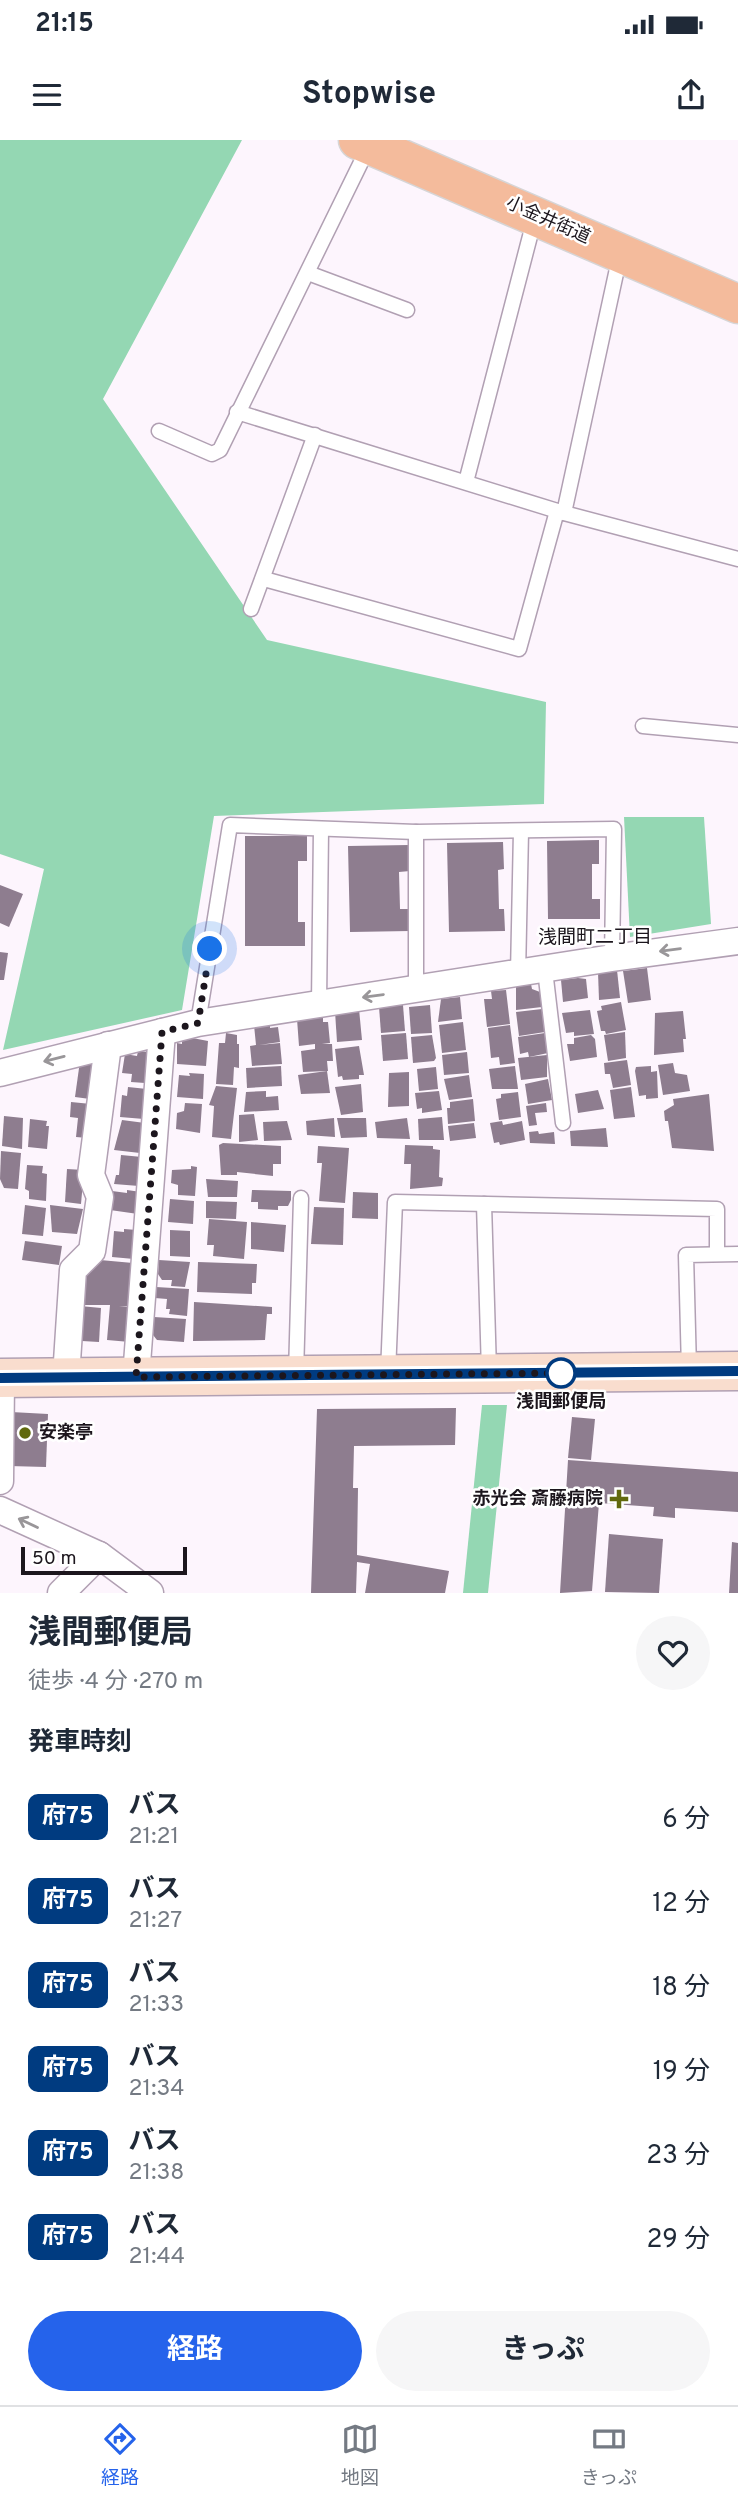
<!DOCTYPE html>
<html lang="ja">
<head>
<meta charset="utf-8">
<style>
  body { margin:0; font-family:Overpass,"Noto Sans JP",sans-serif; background:#f6f6f7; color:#1f2937; height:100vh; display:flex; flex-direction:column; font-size:26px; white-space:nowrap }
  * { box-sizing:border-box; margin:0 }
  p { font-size:23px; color:#747a83 }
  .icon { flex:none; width:38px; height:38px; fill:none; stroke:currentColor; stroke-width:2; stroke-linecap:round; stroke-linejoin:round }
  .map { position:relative; height:1453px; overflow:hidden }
  .panel { display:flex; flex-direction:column; background:#fff; flex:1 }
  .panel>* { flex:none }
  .badge { padding:0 14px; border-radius:10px; font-size:24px; line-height:46px }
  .scale { position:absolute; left:21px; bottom:18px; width:166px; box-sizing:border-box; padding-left:7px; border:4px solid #1c161d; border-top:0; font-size:19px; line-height:24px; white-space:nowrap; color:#1c161d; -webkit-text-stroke:5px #fff; paint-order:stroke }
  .you { position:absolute; width:35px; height:35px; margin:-18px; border:5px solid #fff; border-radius:50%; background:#1a73e8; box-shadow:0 0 0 10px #1a73e833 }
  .map>.badge { position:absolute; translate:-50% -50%; box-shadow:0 0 0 4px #fff }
  h2 { padding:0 28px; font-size:26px; line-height:63px }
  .round { display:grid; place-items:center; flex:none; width:74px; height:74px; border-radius:37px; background:#f6f6f7 }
  .headline { display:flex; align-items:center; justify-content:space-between; height:119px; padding:0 28px }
  h1 { font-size:33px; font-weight:700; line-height:52px }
  .action { display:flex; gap:14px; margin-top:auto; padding:14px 28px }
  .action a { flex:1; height:80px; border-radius:42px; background:#2563eb; color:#fff; font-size:28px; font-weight:700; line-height:80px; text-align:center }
  .action a+a { background:#f6f6f7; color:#1f2937 }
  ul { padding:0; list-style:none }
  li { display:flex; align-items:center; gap:21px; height:84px; padding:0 28px }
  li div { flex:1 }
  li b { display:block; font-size:26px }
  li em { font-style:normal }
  li .badge { min-width:77px; font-weight:700; text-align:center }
  .status { display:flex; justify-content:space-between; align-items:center; height:49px; padding:0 35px; background:#fff; direction:ltr }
  .status svg { height:19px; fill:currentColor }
  header { display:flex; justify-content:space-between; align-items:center; height:91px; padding:0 28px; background:#fff; font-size:32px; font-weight:700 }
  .tab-bar { display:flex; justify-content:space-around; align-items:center; height:98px; border-top:2px solid #e0e1e3; background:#fff; font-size:19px; color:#747a83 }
  .tab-bar a { display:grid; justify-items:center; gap:4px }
  .tab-bar .active { color:#2563eb }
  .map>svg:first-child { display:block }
</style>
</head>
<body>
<div class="status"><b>21:15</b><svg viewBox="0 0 49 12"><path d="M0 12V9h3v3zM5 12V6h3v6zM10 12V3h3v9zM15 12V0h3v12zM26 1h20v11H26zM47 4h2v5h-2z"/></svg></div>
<header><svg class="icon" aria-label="menu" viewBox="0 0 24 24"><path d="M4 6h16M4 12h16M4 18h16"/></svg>Stopwise<svg class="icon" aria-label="share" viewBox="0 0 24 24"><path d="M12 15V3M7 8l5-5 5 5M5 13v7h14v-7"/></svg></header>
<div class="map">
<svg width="738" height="1453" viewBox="0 0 738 1453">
  <rect width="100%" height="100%" fill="#fdf5fd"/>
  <!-- green -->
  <g fill="#94d7b3">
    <path d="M0 0H242L103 259 267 500 546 562 544 664 214 676 182 870 3 910 44 729 0 714Z"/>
    <path d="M624 677H704L711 784 630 797Z"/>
    <path d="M482 1265H507L488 1453H463Z"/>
  </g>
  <!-- building -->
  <g fill="#8e7d8f">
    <path d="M245 696H307V721H298V782H305V806H245Z"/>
    <path d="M599 700V724H592V759H600V779H548L547 701Z"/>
    <path d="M503 702 504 729 498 730 499 769H504L505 791 449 792 447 703Z"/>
    <path d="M409 705 410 731 399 732 400 769H410V791L350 792 348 706Z"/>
    <path d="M0 745 23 754 9 787 0 783Z"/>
    <path d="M0 812 8 813 4 840H0Z"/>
    <path d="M647 828 651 860 628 863 623 831Z"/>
    <path d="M617 830 620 858 599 860 598 832Z"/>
    <path d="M578 838 586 839 588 858 563 862 561 840Z"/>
    <path d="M531 844 532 849 540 852 542 867 516 870V847Z"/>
    <path d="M506 850 510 884 487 887 484 859H492L491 851Z"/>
    <path d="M460 857 462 879 438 882 441 859Z"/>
    <path d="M621 862 626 890 606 894 605 891H601L597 871 602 870 601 866Z"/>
    <path d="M403 865 405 891 381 893 379 867Z"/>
    <path d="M430 865 432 893 411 894 409 867Z"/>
    <path d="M359 869 362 900 337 902 335 871Z"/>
    <path d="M542 869 545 892 519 896 516 872Z"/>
    <path d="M590 870 594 894 574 896V892L566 893 562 873Z"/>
    <path d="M683 871 686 899H683L684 912 654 915 655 873Z"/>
    <path d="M323 877V882H328L330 903 322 904H332L333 921H327L328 931 303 932 301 911 315 909V904L299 906 297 879Z"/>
    <path d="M463 882 466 910 442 913 439 885Z"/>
    <path d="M270 883V888L278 887 280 902 259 905 280 903 282 924 252 926 250 906 256 905 254 885Z"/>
    <path d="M510 885 515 923 500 925 499 917 491 918 488 888Z"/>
    <path d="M625 892 626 918 608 921 604 895Z"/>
    <path d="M226 893 237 895V904H239V928L234 927 233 945 216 944 219 903H225Z"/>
    <path d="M406 893 408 919 383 921 381 895Z"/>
    <path d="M545 893 548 913 529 917 528 912 520 914 518 897Z"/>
    <path d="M432 895 436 918 434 921 413 923 411 897Z"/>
    <path d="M591 895 595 899 597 917 570 921 567 904H574V898Z"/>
    <path d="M182 896 208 901 206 926 177 924V903L182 904Z"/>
    <path d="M359 906 364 935H359V939L343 940 342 936 338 937 335 909Z"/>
    <path d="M138 911 149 912 145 943 131 942 132 934 122 933 125 914 137 916Z"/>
    <path d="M467 912 469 933 444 935 442 915Z"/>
    <path d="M547 915V937L521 940 518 918Z"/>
    <path d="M627 920 631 945 613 948 610 934H605L604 923Z"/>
    <path d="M80 921 93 923 90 959 75 957Z"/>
    <path d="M673 923 675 933 687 935 690 951 663 955 658 925Z"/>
    <path d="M281 926 282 946 247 948 246 928Z"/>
    <path d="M515 926 518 949H492L489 929Z"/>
    <path d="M651 926V932L657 931 658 958 646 959V955L639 956 635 931 636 927Z"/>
    <path d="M436 927 438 949 419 951 417 929Z"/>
    <path d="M327 931 330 953 301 954 298 935Z"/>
    <path d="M409 932V966L388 967 389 933Z"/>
    <path d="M189 933 204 934 203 959 177 957 179 935 190 936Z"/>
    <path d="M469 935 472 957 449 960 444 939Z"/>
    <path d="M548 939 552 960 528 964 525 944Z"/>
    <path d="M361 944 363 972 341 975 335 947Z"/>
    <path d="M216 946 237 948 231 999 212 997 214 966 209 965Z"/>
    <path d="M128 947 147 949 144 979 120 977 122 955 127 956Z"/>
    <path d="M631 947 635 977 614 979 610 950Z"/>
    <path d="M598 950 604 969 578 973 575 954Z"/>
    <path d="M266 951V957L278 956 279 970 244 972 246 952Z"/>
    <path d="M439 951 442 970 422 973V968L417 969 415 953Z"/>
    <path d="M518 952 521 977 499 980 496 959 501 958V954Z"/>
    <path d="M709 954 714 1011 672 1008 668 981H665L664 971 674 965 673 959Z"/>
    <path d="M473 959 475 981 448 984 447 968H450V962Z"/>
    <path d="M71 962 91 964 88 998 76 997 78 978 70 977Z"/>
    <path d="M185 963 202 964 200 993 176 989 177 973 184 971Z"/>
    <path d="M546 963 547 972 535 973 537 985 529 986 526 966Z"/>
    <path d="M254 974 258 1000 239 1002V975Z"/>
    <path d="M4 976 23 978 22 1009 2 1006Z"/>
    <path d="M442 977 444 1000H419L418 979Z"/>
    <path d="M334 978 335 997 307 995 306 981Z"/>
    <path d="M337 978H366L367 997 341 998Z"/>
    <path d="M407 978 410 999 377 998 375 982Z"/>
    <path d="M30 979 47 981 46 986H49L47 1009 28 1007Z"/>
    <path d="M122 980 145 983 140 1013 114 1010Z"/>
    <path d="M287 981 292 1000 264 1001 263 982Z"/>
    <path d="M502 981 503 985 522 981 525 1000 500 1005 499 1002 494 1003 490 983Z"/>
    <path d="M474 983 476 998 450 1001 448 986Z"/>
    <path d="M606 988 608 1007 571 1006 570 991Z"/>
    <path d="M538 991 539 994 554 992 555 1004 530 1003 529 992Z"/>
    <path d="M223 1003 281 1006V1024H273V1036L237 1032V1035H221L219 1005Z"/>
    <path d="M405 1005 433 1006V1009L440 1010 439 1037 443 1038 442 1046 410 1049 411 1024H404Z"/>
    <path d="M318 1006 349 1008 345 1063 319 1061 322 1023H317Z"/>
    <path d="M1 1011 21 1013 18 1049 4 1048 0 1039Z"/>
    <path d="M121 1015 142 1017 139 1046 114 1044 116 1035H119Z"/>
    <path d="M27 1025 43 1026 42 1033 47 1034 46 1061 29 1059V1051L25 1049Z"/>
    <path d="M191 1026 197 1027 195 1056 178 1055V1045L171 1043 172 1030 191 1029Z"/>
    <path d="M67 1029 84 1030 81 1064 65 1062Z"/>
    <path d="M206 1039 238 1041 237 1057H208Z"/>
    <path d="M127 1050 141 1052 138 1074 110 1070 112 1051 127 1053Z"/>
    <path d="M252 1050 291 1051V1060L288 1066H278V1070L258 1069V1062H251Z"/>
    <path d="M353 1052 378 1053V1079L352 1078Z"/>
    <path d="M170 1059 194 1061 193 1084 168 1082Z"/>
    <path d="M206 1061 237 1062 236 1079 206 1078Z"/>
    <path d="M25 1065 46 1068 43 1096 22 1094Z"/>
    <path d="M50 1065 83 1069 77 1094 52 1092Z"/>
    <path d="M314 1067 344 1068 343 1105 311 1104Z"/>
    <path d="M209 1079 247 1082 244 1119 213 1116 214 1105H207Z"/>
    <path d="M251 1082 286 1085 284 1112 251 1109Z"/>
    <path d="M124 1089 137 1090 134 1119 112 1117 114 1091 124 1092Z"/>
    <path d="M170 1090 190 1091V1117L170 1116Z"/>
    <path d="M25 1101 62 1106 59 1125 22 1120Z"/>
    <path d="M100 1120 133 1123 130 1166H119L133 1167 130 1202 107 1200 110 1165H80L81 1140Z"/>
    <path d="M159 1120 190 1122 185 1147 171 1146 172 1140H162L158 1134Z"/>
    <path d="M198 1122 257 1124 256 1143H252V1154L197 1152Z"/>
    <path d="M156 1147 189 1149 187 1176 169 1174 170 1169H166L167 1159 155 1158Z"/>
    <path d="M194 1162 272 1167V1174H267L265 1200 193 1201Z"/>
    <path d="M80 1166 101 1168 99 1202 82 1201 77 1194Z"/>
    <path d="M154 1177 186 1179 184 1202 157 1200 153 1195Z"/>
    <path d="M456 1268 455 1305 354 1306 353 1348H358L357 1415 449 1431 445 1453H365L370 1424 357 1422 356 1453H311L317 1269Z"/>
    <path d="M11 1272 48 1274 46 1327 9 1326Z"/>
    <path d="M572 1277 595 1279 591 1320 568 1318Z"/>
    <path d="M568 1320 738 1332V1372L675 1368V1378L653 1376 654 1367 599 1363 592 1451 560 1453Z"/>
    <path d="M609 1394 663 1399 659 1453 605 1452Z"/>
    <path d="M732 1402 738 1403V1453H729Z"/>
  </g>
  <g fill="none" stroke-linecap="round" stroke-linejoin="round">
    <defs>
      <g id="lane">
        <path d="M308 133 407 170"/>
        <path d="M237 272 564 373 738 419"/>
        <path d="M159 291 212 314 220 310 369 6"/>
        <path d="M466 342 535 77"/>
        <path d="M564 373 620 115"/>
        <path d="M264 439 519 509 557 371"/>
        <path d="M251 469 315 295"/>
        <path d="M643 586 738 595"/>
        <path d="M545 830 563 983"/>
        <path d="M518 834 521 691"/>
        <path d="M416 850V692"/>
        <path d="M319 864 321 689"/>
        <path d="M198 883 230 685 416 692 614 689 612 818"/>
        <path d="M484 1064 489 1231"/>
        <path d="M689 1229 686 1115 738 1114"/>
        <path d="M388 1233 395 1062 717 1069V1113"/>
        <path d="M296 1234 301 1058"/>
      </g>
      <g id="street">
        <path d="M0 933 198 883 612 818 738 801"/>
        <path d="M66 1237 73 1130 92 1111 100 1057 91 1035 108 905"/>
        <path d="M136 1237 162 892"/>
        <path d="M0 1341 1 1238"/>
        <path d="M0 1370 99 1415 150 1453"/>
        <path d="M61 1453 99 1415"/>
      </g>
      <path id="secondary" d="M0 1238 738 1231"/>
      <path id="primary" d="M358 0 738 164"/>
    </defs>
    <!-- lane casing -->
    <use href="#lane" stroke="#b1a0b3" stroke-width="17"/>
    <!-- street casing -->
    <use href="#street" stroke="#b1a0b3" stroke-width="29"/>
    <!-- secondary casing -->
    <use href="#secondary" stroke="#b1a0b3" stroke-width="41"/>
    <!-- primary casing -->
    <use href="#primary" stroke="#d6d5d6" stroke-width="41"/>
    <!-- lane -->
    <use href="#lane" stroke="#fff" stroke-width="14"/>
    <!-- street -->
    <use href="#street" stroke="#fff" stroke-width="26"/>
    <!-- secondary -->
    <use href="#secondary" stroke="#f9ddce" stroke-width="38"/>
    <!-- primary -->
    <use href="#primary" stroke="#f4bb9c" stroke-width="38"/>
  </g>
  <!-- one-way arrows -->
  <defs><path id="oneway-shaft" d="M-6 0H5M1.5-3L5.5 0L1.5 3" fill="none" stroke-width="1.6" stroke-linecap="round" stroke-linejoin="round" transform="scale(1.75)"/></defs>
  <g stroke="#999699">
    <use href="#oneway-shaft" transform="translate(670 810) rotate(173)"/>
    <use href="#oneway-shaft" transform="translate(373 856) rotate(172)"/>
    <use href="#oneway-shaft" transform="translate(54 919) rotate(166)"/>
    <use href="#oneway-shaft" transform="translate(28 1383) rotate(-155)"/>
  </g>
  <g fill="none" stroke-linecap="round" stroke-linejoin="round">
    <defs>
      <path id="line" d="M0 1238 738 1231"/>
    </defs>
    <!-- line casing -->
    <use href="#line" stroke="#fff" stroke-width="16"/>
    <!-- line -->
    <use href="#line" stroke="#003b80" stroke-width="10"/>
    <!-- walk -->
    <path stroke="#1c161d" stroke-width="7" stroke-dasharray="0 12.6" d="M210 809 198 883 162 892 136 1237 564 1233H561"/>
  </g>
  <!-- markers -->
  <circle fill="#fff" stroke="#003b80" stroke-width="3.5" cx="561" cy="1233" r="14"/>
  <g fill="#61690d" stroke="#fff" stroke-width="2.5">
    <circle cx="25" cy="1293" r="7"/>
    <path d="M615.5 1348.5h7v7h7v7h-7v7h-7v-7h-7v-7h7z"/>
  </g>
  <g text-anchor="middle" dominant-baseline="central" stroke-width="5" stroke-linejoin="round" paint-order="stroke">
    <!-- street labels -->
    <g font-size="18" fill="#1c161d" stroke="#fff">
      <text transform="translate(548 81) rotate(24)">小金井街道</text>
    </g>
    <!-- stop labels -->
    <g font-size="18" font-weight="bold" fill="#1c161d" stroke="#fff">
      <text x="561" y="1262">浅間郵便局</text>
    </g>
    <!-- poi labels -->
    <g font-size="18" font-weight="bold" fill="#1c161d" stroke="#fff" text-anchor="start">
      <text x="39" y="1293">安楽亭</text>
      <text x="603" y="1359" text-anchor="end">赤光会 斎藤病院</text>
    </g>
    <!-- neighbourhood labels -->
    <g font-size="19" fill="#1c161d" stroke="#fff">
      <text x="595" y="798">浅間町二丁目</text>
    </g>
  </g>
</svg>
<div class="scale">50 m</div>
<div class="you" style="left:210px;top:809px"></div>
</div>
<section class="panel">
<div class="headline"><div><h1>浅間郵便局</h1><p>徒歩 · 4 分 · 270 m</p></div><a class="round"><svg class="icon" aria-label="heart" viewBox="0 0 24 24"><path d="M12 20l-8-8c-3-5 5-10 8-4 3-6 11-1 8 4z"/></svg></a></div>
<h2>発車時刻</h2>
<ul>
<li><span class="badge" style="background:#003b80;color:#fff">府75</span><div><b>バス</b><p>21:21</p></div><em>6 分</em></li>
<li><span class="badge" style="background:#003b80;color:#fff">府75</span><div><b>バス</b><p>21:27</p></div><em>12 分</em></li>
<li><span class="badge" style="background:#003b80;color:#fff">府75</span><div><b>バス</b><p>21:33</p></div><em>18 分</em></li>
<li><span class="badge" style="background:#003b80;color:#fff">府75</span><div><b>バス</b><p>21:34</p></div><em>19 分</em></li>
<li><span class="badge" style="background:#003b80;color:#fff">府75</span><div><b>バス</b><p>21:38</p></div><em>23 分</em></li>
<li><span class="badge" style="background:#003b80;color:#fff">府75</span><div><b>バス</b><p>21:44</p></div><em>29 分</em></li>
</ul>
<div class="action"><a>経路</a><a>きっぷ</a></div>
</section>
<nav class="tab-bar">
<a class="active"><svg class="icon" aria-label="directions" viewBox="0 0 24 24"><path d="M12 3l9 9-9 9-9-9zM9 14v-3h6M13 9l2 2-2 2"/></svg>経路</a>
<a><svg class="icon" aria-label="map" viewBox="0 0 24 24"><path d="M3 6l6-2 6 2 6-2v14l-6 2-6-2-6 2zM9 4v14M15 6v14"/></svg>地図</a>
<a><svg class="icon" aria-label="tickets" viewBox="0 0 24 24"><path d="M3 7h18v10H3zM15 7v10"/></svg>きっぷ</a>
</nav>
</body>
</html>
